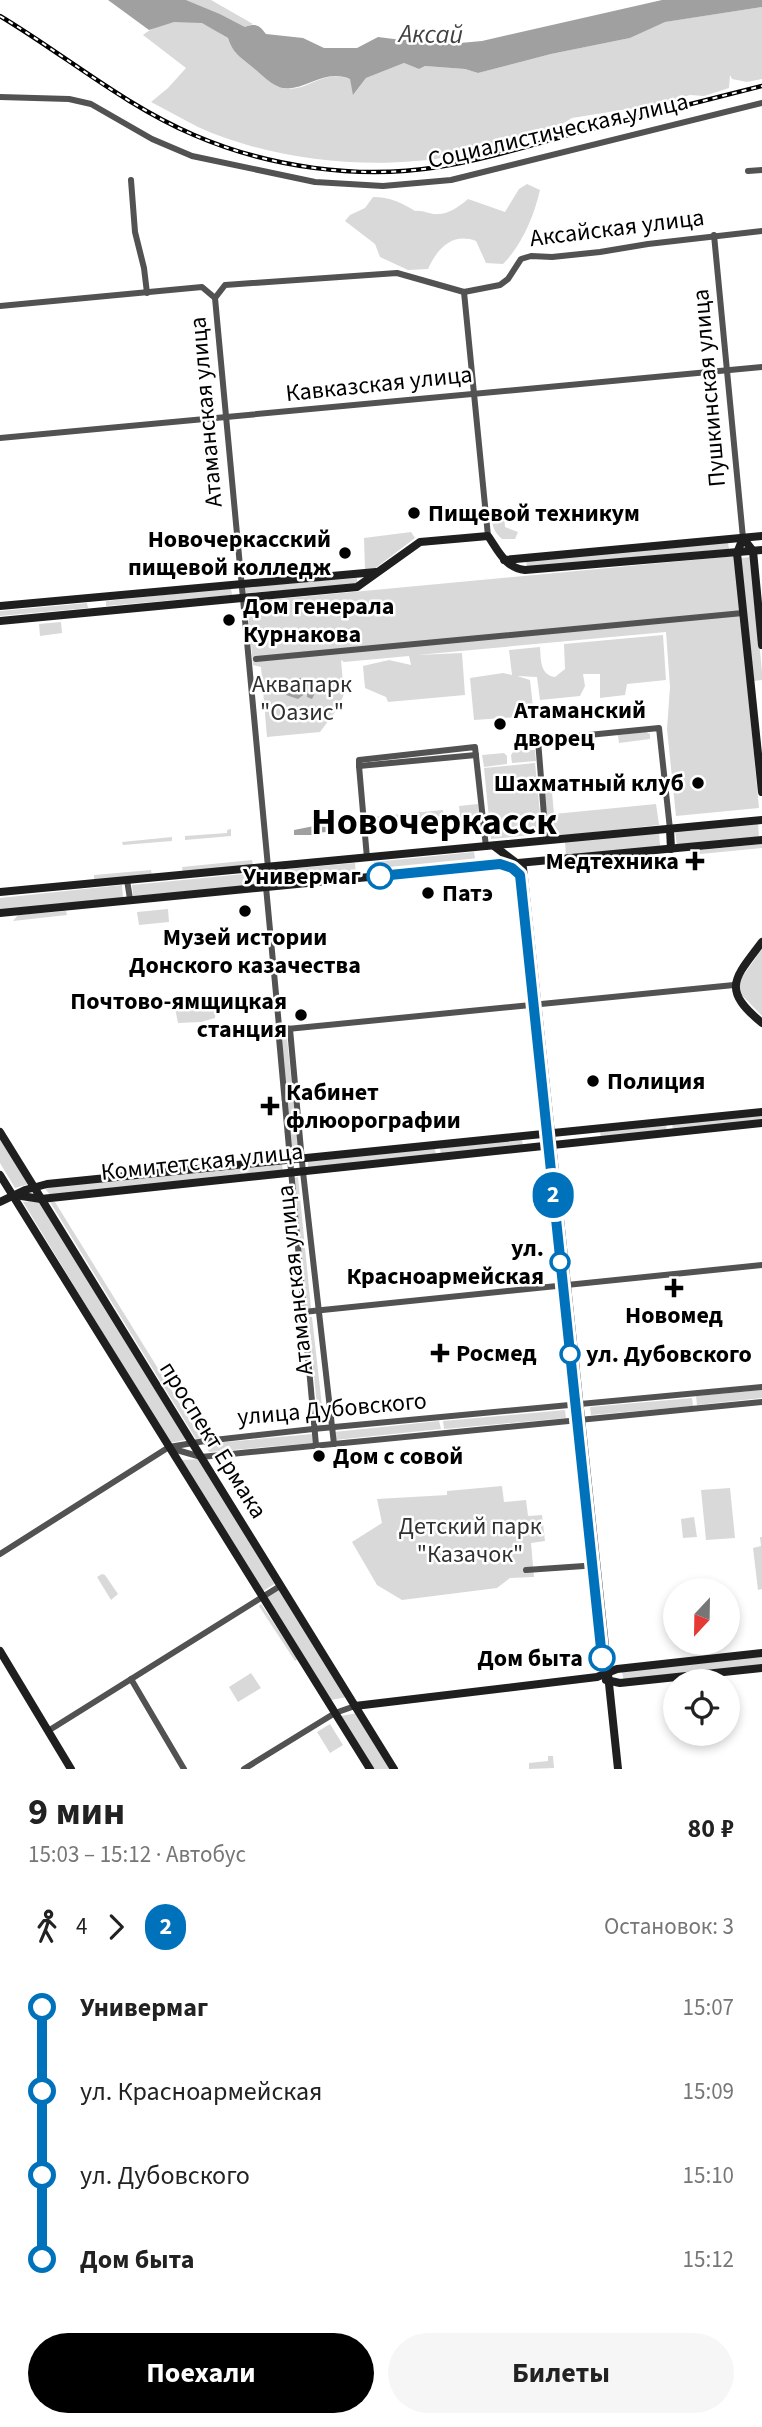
<!DOCTYPE html>
<html lang="ru">
<head>
<meta charset="utf-8">
<style>
  body { margin:0; font-family:"Source Sans 3",sans-serif; background:#f6f6f6; color:#222; height:100vh; display:flex; flex-direction:column; font-size:26px; white-space:nowrap }
  * { box-sizing:border-box; margin:0 }
  p { font-size:23px; color:#767676 }
  .icon { flex:none; width:38px; height:38px; fill:none; stroke:currentColor; stroke-width:2; stroke-linecap:round; stroke-linejoin:round }
  .map { position:relative; height:1769px; overflow:hidden }
  .side { display:flex; flex-direction:column; background:#fff; flex:1 }
  .side>* { flex:none }
  .badge { padding:0 14px; border-radius:23px; font-size:24px; line-height:46px }
  .needle { width:46px; rotate:202deg }
  .controls { position:absolute; left:663px; top:1578px; display:grid; gap:14px }
  .controls a { display:grid; place-items:center; width:77px; height:77px; border-radius:50%; background:#fff; box-shadow:0 4px 10px #0003; font-size:35px }
  .map>.badge { position:absolute; translate:-50% -50%; box-shadow:0 0 0 4px #fff }
  .legs { display:flex; align-items:center; gap:10px; height:77px; padding:0 28px; font-size:23px }
  .legs p { margin-inline-start:auto }
  .overview { display:flex; align-items:center; justify-content:space-between; height:119px; padding:0 28px }
  h1 { font-size:38px; font-weight:700; line-height:52px }
  .action { display:flex; gap:14px; margin-top:auto; padding:14px 28px }
  .action a { flex:1; height:80px; border-radius:42px; background:#000; color:#fff; font-size:28px; font-weight:700; line-height:80px; text-align:center }
  .action a+a { background:#f6f6f6; color:#222 }
  ul { padding:0 28px; list-style:none }
  li { display:flex; align-items:center; gap:24px; height:84px; font-size:26px }
  li i { display:grid; place-items:center; width:10px; height:100%; margin:0 9px; background:currentColor }
  li i::after { content:''; width:18px; height:18px; margin:-9px; border:5px solid; border-radius:50%; background:#fff }
  li p { margin-inline-start:auto }
  li:first-child i { background:linear-gradient(#0000 50%,currentColor 0) }
  li:last-child i { background:linear-gradient(currentColor 50%,#0000 0) }
  .map>svg:first-child { display:block }
</style>
</head>
<body>
<div class="map">
<svg width="762" height="1769" viewBox="0 0 762 1769">
  <rect width="100%" height="100%" fill="#fff"/>
  <!-- green -->
  <g fill="#d9d9d9">
    <path d="M186 0H211L253 24 245 27 220 14Z"/>
    <path d="M762 7V79L747 82 732 79 730 75 729 88 704 96 690 95 659 104 572 118 562 124C526 134 490 149 454 156 373 171 273 161 198 127 182 119 167 110 151 102L168 88 186 68 143 35C156 23 186 17 203 23 211 26 220 34 228 38 232 52 240 57 251 66 259 72 268 82 277 86 304 98 320 67 350 79L354 94 366 78 404 63 419 69 425 66 465 69 478 73 551 54 630 38 664 22Z"/>
    <path d="M527 184 540 190C534 216 522 245 503 264L486 263 476 241C452 232 437 249 428 269L408 270 380 257 375 244 345 221 350 215 365 208 373 197C390 197 402 203 415 211 424 210 430 215 438 214 449 214 460 206 468 199L505 212 519 189Z"/>
    <path d="M504 515 505 527 518 532 515 539H502C495 533 491 526 493 517Z"/>
    <path d="M411 532 415 538 373 570 365 569 364 538Z"/>
    <path d="M728 542 729 549 527 567 526 561Z"/>
    <path d="M735 556 759 808 676 816 667 729 670 687 666 632 417 655 462 653 465 695 388 702 386 697 365 688 363 666 389 660 411 665 409 656 344 662 341 660 344 694 338 708 320 732 267 737 261 667 253 665 247 602Z"/>
    <path d="M751 557 762 672V680L754 681 741 558Z"/>
    <path d="M357 578V585L245 593V587Z"/>
    <path d="M231 588 232 595 106 606V601Z"/>
    <path d="M87 603 88 608 0 616V611Z"/>
    <path d="M61 622 62 633 40 636 39 624Z"/>
    <path d="M663 635 666 680 627 684 625 695 600 698V674H583L585 686 580 696 540 700 537 677 517 676 530 680 534 716 474 720 470 678 503 673 512 675 509 650 540 647C541 660 540 675 555 677L565 669 564 644Z"/>
    <path d="M646 732 650 734V739L619 743 618 735Z"/>
    <path d="M535 750 536 761 512 763 511 755 514 751Z"/>
    <path d="M504 753 507 756V764L484 767 482 755Z"/>
    <path d="M535 763 542 834 491 839 484 768Z"/>
    <path d="M551 781 554 814 656 804 659 825 549 837 544 788 546 783Z"/>
    <path d="M478 804 480 821 461 823 459 806Z"/>
    <path d="M443 810 444 816 371 823 370 817Z"/>
    <path d="M758 822 759 838 677 846 675 830Z"/>
    <path d="M231 829V836L185 840V836L227 833V830Z"/>
    <path d="M659 832 660 846 566 856 565 842Z"/>
    <path d="M172 837V841L123 845 122 842Z"/>
    <path d="M762 844V848L690 855 691 851Z"/>
    <path d="M474 852 476 864 375 873 374 862Z"/>
    <path d="M252 860 253 866 183 873 182 867Z"/>
    <path d="M355 863 356 876 278 883 277 870Z"/>
    <path d="M151 870 152 877 94 883V875Z"/>
    <path d="M254 873 255 885 133 896 132 885Z"/>
    <path d="M122 885 123 898 0 910V898Z"/>
    <path d="M168 909 169 922 139 925 137 912Z"/>
    <path d="M66 911 67 915 13 921 18 915Z"/>
    <path d="M762 949V1016L738 991 740 980Z"/>
    <path d="M192 996 198 999 197 1009 207 1008 210 1004 214 1005 216 1008 215 1018 201 1022 178 1023 175 1008 179 1007 183 999Z"/>
    <path d="M287 1038 299 1155H291L280 1039Z"/>
    <path d="M762 1114V1122L673 1131 672 1123Z"/>
    <path d="M666 1124 667 1131 601 1139 600 1131Z"/>
    <path d="M0 1137 29 1184 15 1188 0 1163Z"/>
    <path d="M522 1139 523 1146 441 1155 440 1148Z"/>
    <path d="M435 1148 436 1156 308 1169V1161Z"/>
    <path d="M282 1163 283 1172 50 1195 44 1187Z"/>
    <path d="M298 1177 311 1308 306 1309 294 1178Z"/>
    <path d="M42 1200 189 1439 170 1443 23 1202Z"/>
    <path d="M50 1202H55L201 1438 196 1439Z"/>
    <path d="M308 1317H312L324 1424 319 1425Z"/>
    <path d="M762 1390V1398L697 1405 696 1396Z"/>
    <path d="M692 1398 693 1406 591 1415 590 1407Z"/>
    <path d="M565 1410 566 1418 444 1429 443 1421Z"/>
    <path d="M439 1421 441 1429 335 1440 334 1432Z"/>
    <path d="M312 1434 313 1443 209 1452 204 1444Z"/>
    <path d="M201 1459 276 1583 263 1591 181 1460Z"/>
    <path d="M502 1486 504 1502 526 1500 528 1516 542 1515 545 1541 531 1543 534 1577 510 1578 497 1588 402 1600 377 1585 352 1542 382 1523 377 1499 447 1495V1491Z"/>
    <path d="M730 1488 735 1538 706 1540 701 1490Z"/>
    <path d="M694 1517 697 1537 683 1538 681 1519Z"/>
    <path d="M760 1537H762V1589L758 1590 753 1548 761 1546Z"/>
    <path d="M102 1574 105 1575 118 1594 111 1600 97 1577Z"/>
    <path d="M280 1589 347 1697 331 1700 267 1597Z"/>
    <path d="M261 1604 298 1659 295 1661 259 1606Z"/>
    <path d="M762 1655V1666L624 1681 622 1672Z"/>
    <path d="M251 1673 261 1688 238 1702 229 1687Z"/>
    <path d="M358 1713 392 1769H373L341 1716Z"/>
    <path d="M330 1724 343 1745 330 1753 317 1732Z"/>
    <path d="M548 1756H553L554 1768 529 1769V1763L548 1761Z"/>
  </g>
  <!-- water -->
  <g fill="#a0a0a0">
    <path d="M108 0H186L220 14 245 27C256 23 259 25 266 34L303 38 324 48H357L378 37 402 40 441 38 449 44 482 41 662 0H762V7L665 22 630 38 551 54 478 73 465 69 425 66 419 69 404 63 366 78 353 95 350 79C321 67 300 97 277 86 268 82 259 72 251 66 240 57 232 52 228 38L202 23 174 22 149 30Z"/>
    <path d="M299 678H307L315 684 316 691 312 699 307 697V692L298 699 286 695 291 684Z"/>
    <path d="M314 826 327 827V832L315 833V835H294V830Z"/>
  </g>
  <g fill="none" stroke-linecap="round" stroke-linejoin="round">
    <!-- street -->
    <g stroke="#525252" stroke-width="6">
      <path d="M0 97 69 99 91 104 152 139 192 156 315 182 383 186 451 180 762 103"/>
      <path d="M748 171 762 170"/>
      <path d="M131 180 135 232 144 268 147 293"/>
      <path d="M714 235 743 538"/>
      <path d="M464 292 488 536"/>
      <path d="M215 298 268 867 266 887 279 1026 290 1029"/>
      <path d="M0 306 202 287 215 298 225 285 397 273 464 292 500 285 508 279 521 259 531 256 552 257 600 252 648 244 762 231"/>
      <path d="M0 438 762 367"/>
      <path d="M256 659 743 613"/>
      <path d="M359 766V760L475 747 486 847"/>
      <path d="M359 766 476 755"/>
      <path d="M359 766 367 858"/>
      <path d="M546 841 538 740 659 728 670 829"/>
      <path d="M127 880 130 899"/>
      <path d="M278 1027 316 1445"/>
      <path d="M290 1029 303 1172 334 1444"/>
      <path d="M277 1030 734 985"/>
      <path d="M303 1312 762 1265"/>
      <path d="M170 1448 201 1457 762 1402"/>
      <path d="M0 1554 169 1447 205 1441 313 1429 762 1387"/>
      <path d="M526 1570 584 1566"/>
      <path d="M131 1679 184 1769"/>
      <path d="M48 1731 280 1586"/>
      <path d="M244 1769 335 1713 355 1706"/>
    </g>
    <!-- secondary -->
    <g stroke="#1f1f1f" stroke-width="8">
      <path d="M743 538 737 553 762 792"/>
      <path d="M743 538 753 551 762 645"/>
      <path d="M504 560 762 536"/>
      <path d="M0 606 376 572"/>
      <path d="M0 621 357 587 420 542 488 536C498 550 505 568 525 570L762 550"/>
      <path d="M670 829 671 849"/>
      <path d="M494 846 523 868 618 1769"/>
      <path d="M518 863 762 840"/>
      <path d="M500 864 512 868 520 875V882"/>
      <path d="M0 892 762 820"/>
      <path d="M0 913 502 864"/>
      <path d="M762 942C734 979 721 989 762 1023"/>
      <path d="M0 1132 394 1769"/>
      <path d="M0 1175 370 1769"/>
      <path d="M15 1195 41 1199 762 1123"/>
      <path d="M0 1202 25 1190 47 1184 762 1112"/>
      <path d="M0 1651 71 1769"/>
      <path d="M606 1680 620 1683 762 1668"/>
      <path d="M355 1706 597 1677 617 1669 762 1653"/>
    </g>
    <defs>
      <path id="rail" d="M0 16C65 55 124 105 194 135 268 167 358 180 438 167 483 160 528 146 572 134 635 118 699 102 762 86"/>
    </defs>
    <!-- rail casing -->
    <use href="#rail" stroke="#000" stroke-width="4.5"/>
    <!-- rail -->
    <use href="#rail" stroke="#fff" stroke-width="2" stroke-dasharray="5" stroke-linecap="butt"/>
  </g>
  <g fill="none" stroke-linecap="round" stroke-linejoin="round">
    <defs>
      <path id="line-1" d="M380 876 500 864 512 868 520 875 602 1658"/>
    </defs>
    <!-- line-1 casing -->
    <use href="#line-1" stroke="#fff" stroke-width="16"/>
    <!-- line-1 -->
    <use href="#line-1" stroke="#0072bc" stroke-width="10"/>
  </g>
  <!-- markers -->
  <g fill="#000" stroke="#fff" stroke-width="2.5">
    <circle cx="414" cy="513" r="7"/>
    <circle cx="345" cy="553" r="7"/>
    <circle cx="229" cy="620" r="7"/>
    <circle cx="500" cy="724" r="7"/>
    <circle cx="698" cy="783" r="7"/>
    <path d="M691.5 850.5h7v7h7v7h-7v7h-7v-7h-7v-7h7z"/>
    <circle cx="428" cy="893" r="7"/>
    <circle cx="245" cy="911" r="7"/>
    <circle cx="301" cy="1015" r="7"/>
    <circle cx="593" cy="1081" r="7"/>
    <path d="M266.5 1095.5h7v7h7v7h-7v7h-7v-7h-7v-7h7z"/>
    <path d="M670.5 1277.5h7v7h7v7h-7v7h-7v-7h-7v-7h7z"/>
    <path d="M436.5 1342.5h7v7h7v7h-7v7h-7v-7h-7v-7h7z"/>
    <circle cx="319" cy="1456" r="7"/>
  </g>
  <g fill="#fff" stroke="#0072bc" stroke-width="3.5">
    <circle cx="380" cy="876" r="12"/>
    <circle cx="560" cy="1262" r="9"/>
    <circle cx="570" cy="1354" r="9"/>
    <circle cx="602" cy="1658" r="12"/>
  </g>
  <g text-anchor="middle" dominant-baseline="central" stroke-width="5" stroke-linejoin="round" paint-order="stroke">
    <!-- street labels -->
    <g font-size="24" fill="#000" stroke="#fff">
      <text transform="translate(558 131) rotate(-13)">Социалистическая улица</text>
      <text transform="translate(617 228) rotate(-7)">Аксайская улица</text>
      <text transform="translate(379 384) rotate(-6)">Кавказская улица</text>
      <text transform="translate(709 388) rotate(-95)">Пушкинская улица</text>
      <text transform="translate(206 412) rotate(-95)">Атаманская улица</text>
      <text transform="translate(202 1162) rotate(-6)">Комитетская улица</text>
      <text transform="translate(295 1280) rotate(-96)">Атаманская улица</text>
      <text transform="translate(332 1409) rotate(-5)">улица Дубовского</text>
      <text transform="translate(213 1440) rotate(58)">проспект Ермака</text>
    </g>
    <!-- poi labels -->
    <g font-size="24" font-weight="bold" fill="#000" stroke="#fff" text-anchor="start">
      <text x="428" y="513">Пищевой техникум</text>
      <text x="331" y="539" text-anchor="end">Новочеркасский<tspan x="331" dy="28">пищевой колледж</tspan></text>
      <text x="243" y="606">Дом генерала<tspan x="243" dy="28">Курнакова</tspan></text>
      <text x="514" y="710">Атаманский<tspan x="514" dy="28">дворец</tspan></text>
      <text x="684" y="783" text-anchor="end">Шахматный клуб</text>
      <text x="679" y="861" text-anchor="end">Медтехника</text>
      <text x="442" y="893">Патэ</text>
      <text x="245" y="937" text-anchor="middle">Музей истории<tspan x="245" dy="28">Донского казачества</tspan></text>
      <text x="287" y="1001" text-anchor="end">Почтово-ямщицкая<tspan x="287" dy="28">станция</tspan></text>
      <text x="607" y="1081">Полиция</text>
      <text x="286" y="1092">Кабинет<tspan x="286" dy="28">флюорографии</tspan></text>
      <text x="674" y="1315" text-anchor="middle">Новомед</text>
      <text x="456" y="1353">Росмед</text>
      <text x="333" y="1456">Дом с совой</text>
    </g>
    <!-- park labels -->
    <g font-size="24" fill="#303030" stroke="#fff">
      <text x="302" y="684">Аквапарк<tspan x="302" dy="28">"Оазис"</tspan></text>
      <text x="470" y="1526">Детский парк<tspan x="470" dy="28">"Казачок"</tspan></text>
    </g>
    <!-- stop labels -->
    <g font-size="24" font-weight="bold" fill="#000" stroke="#fff" text-anchor="end">
      <text x="361" y="876">Универмаг</text>
      <text x="544" y="1248">ул.<tspan x="544" dy="28">Красноармейская</tspan></text>
      <text x="586" y="1354" text-anchor="start">ул. Дубовского</text>
      <text x="583" y="1658">Дом быта</text>
    </g>
    <!-- water labels -->
    <g font-size="26" font-style="italic" fill="#414141" stroke="#fff">
      <text transform="translate(431 34) rotate(1)">Аксай</text>
    </g>
    <!-- town labels -->
    <g font-size="38" font-weight="bold" fill="#000" stroke="#fff">
      <text x="434" y="822">Новочеркасск</text>
    </g>
  </g>
</svg>
<div class="controls">
<a><svg class="needle" viewBox="-14 -14 28 28"><path d="M0-13l5 13h-10z" fill="#e53935"/><path d="M0 13l5-13h-10z" fill="#767676"/></svg></a>
<a><svg class="icon" aria-label="locate" viewBox="0 0 24 24"><circle cx="12" cy="12" r="6"/><path d="M12 2v4M12 18v4M2 12h4M18 12h4"/></svg></a>
</div>
<b class="badge" style="left:553px;top:1195px;background:#0072bc;color:#fff">2</b>
</div>
<section class="side">
<div class="overview"><div><h1>9 мин</h1><p>15:03 – 15:12 · Автобус</p></div><b>80 ₽</b></div>
<div class="legs"><svg class="icon" aria-label="walk" viewBox="0 0 24 24"><circle cx="13" cy="4" r="2"/><path d="M13 8l-2 6 4 7M11 14l-3 7M7 12l3-4h3l4 4"/></svg>4<svg class="icon" aria-label="forward" viewBox="0 0 24 24"><path d="M9 5l7 7-7 7"/></svg><b class="badge" style="background:#0072bc;color:#fff">2</b><p>Остановок: 3</p></div>
<ul>
<li><i style="color:#0072bc"></i><b>Универмаг</b><p>15:07</p></li>
<li><i style="color:#0072bc"></i><span>ул. Красноармейская</span><p>15:09</p></li>
<li><i style="color:#0072bc"></i><span>ул. Дубовского</span><p>15:10</p></li>
<li><i style="color:#0072bc"></i><b>Дом быта</b><p>15:12</p></li>
</ul>
<div class="action"><a>Поехали</a><a>Билеты</a></div>
</section>
</body>
</html>
